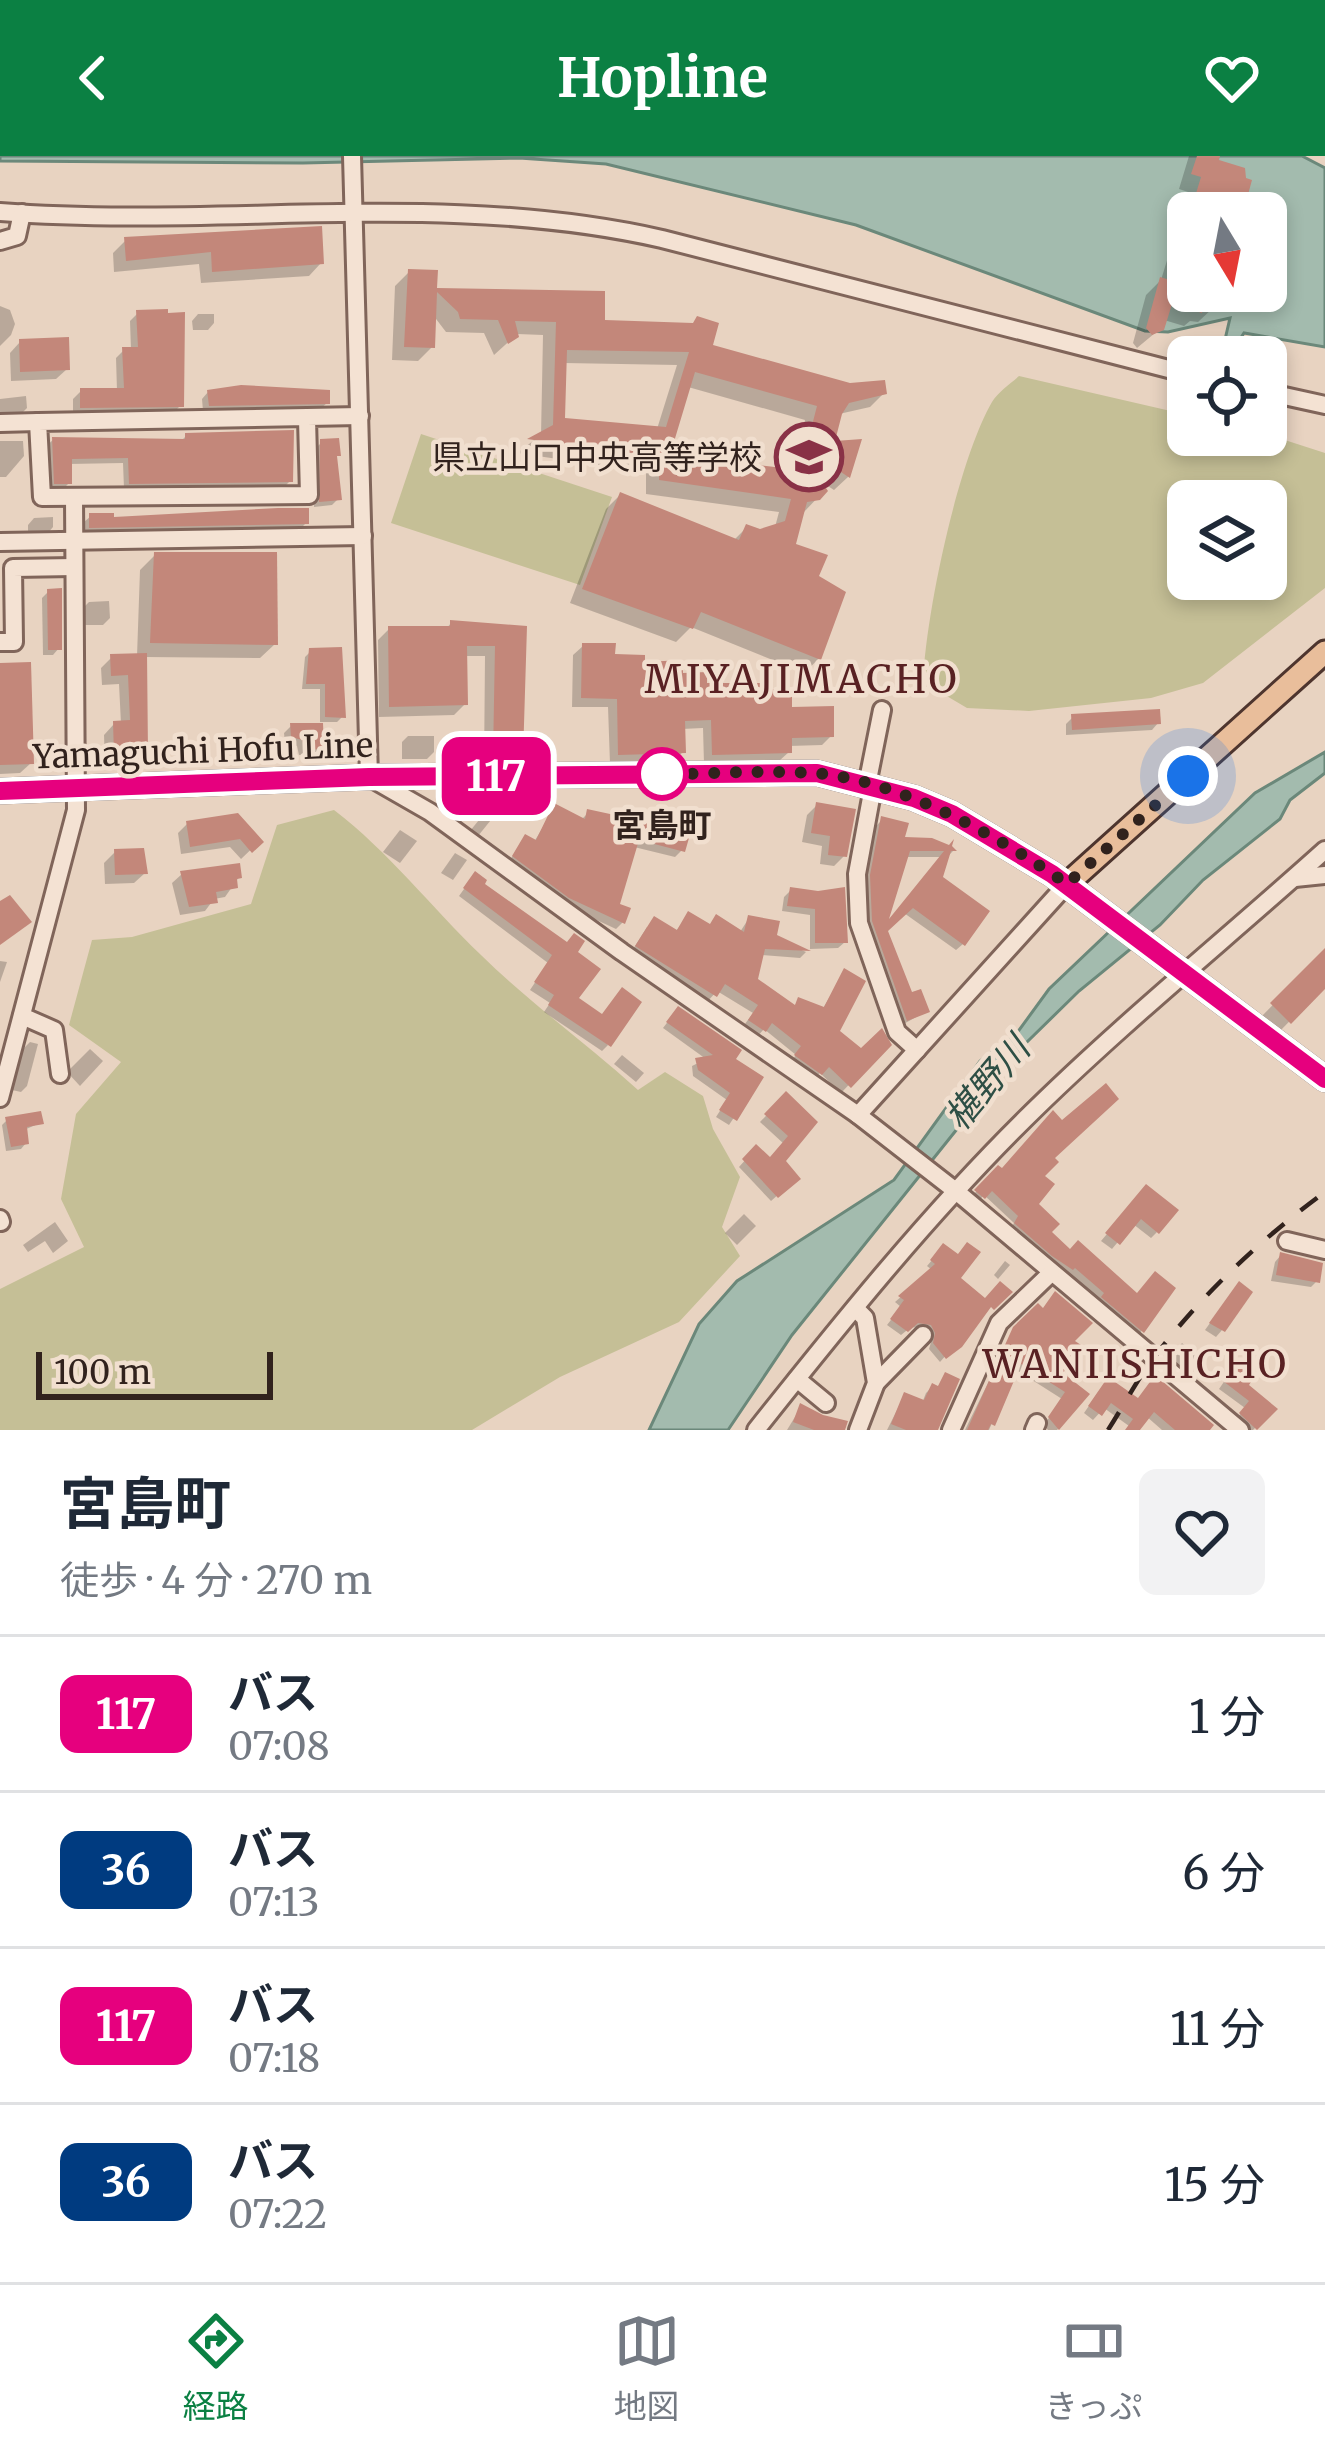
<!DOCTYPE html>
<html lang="ja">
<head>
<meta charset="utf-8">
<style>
  body { margin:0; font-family:Merriweather,"Noto Sans JP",serif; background:#f2f2f3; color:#1f2937; height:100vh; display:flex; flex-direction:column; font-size:45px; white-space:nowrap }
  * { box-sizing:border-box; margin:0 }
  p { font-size:39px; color:#747a83 }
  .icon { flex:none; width:66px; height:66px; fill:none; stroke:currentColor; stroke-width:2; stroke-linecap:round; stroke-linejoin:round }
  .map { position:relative; height:1274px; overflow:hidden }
  .side { display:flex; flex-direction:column; background:#fff; flex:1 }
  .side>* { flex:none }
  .badge { padding:0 24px; border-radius:18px; font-size:42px; line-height:78px }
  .needle { width:78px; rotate:170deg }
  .controls { position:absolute; left:1167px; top:36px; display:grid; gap:24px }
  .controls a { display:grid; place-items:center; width:120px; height:120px; border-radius:18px; background:#fff; box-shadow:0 6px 18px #0003; font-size:60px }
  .scale { position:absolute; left:36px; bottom:30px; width:237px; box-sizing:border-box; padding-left:12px; border:6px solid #31221d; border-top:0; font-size:33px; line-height:42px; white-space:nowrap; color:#31221d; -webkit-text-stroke:9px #f1dfcf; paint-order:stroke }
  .you { position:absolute; width:60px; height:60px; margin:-30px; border:9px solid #fff; border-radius:50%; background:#1a73e8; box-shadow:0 0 0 18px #1a73e833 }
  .map>.badge { position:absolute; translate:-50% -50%; box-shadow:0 0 0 6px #fff }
  .round { display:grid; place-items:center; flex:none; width:126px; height:126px; border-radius:18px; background:#f2f2f3 }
  .overview { display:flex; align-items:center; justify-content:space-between; height:204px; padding:0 60px }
  h1 { font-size:57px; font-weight:700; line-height:90px }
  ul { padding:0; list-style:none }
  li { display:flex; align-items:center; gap:36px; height:156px; padding:0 60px; border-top:3px solid #e0e1e3 }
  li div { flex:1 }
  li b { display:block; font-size:45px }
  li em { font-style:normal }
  li .badge { min-width:132px; font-weight:700; text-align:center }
  header { display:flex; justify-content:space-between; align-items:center; height:156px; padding:0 60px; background:#0b8043; color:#fff; font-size:54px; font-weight:700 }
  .tab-bar { display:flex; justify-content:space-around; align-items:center; height:168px; border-top:3px solid #e0e1e3; background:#fff; font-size:33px; color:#747a83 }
  .tab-bar a { display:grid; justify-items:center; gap:6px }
  .tab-bar .selected { color:#0b8043 }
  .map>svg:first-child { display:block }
</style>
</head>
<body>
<header><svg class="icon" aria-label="back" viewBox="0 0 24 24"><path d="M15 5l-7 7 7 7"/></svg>Hopline<svg class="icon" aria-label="heart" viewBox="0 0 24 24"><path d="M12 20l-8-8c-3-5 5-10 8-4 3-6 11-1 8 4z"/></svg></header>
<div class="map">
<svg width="1325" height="1274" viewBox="0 0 1325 1274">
  <rect width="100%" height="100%" fill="#e8d3c1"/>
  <!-- green -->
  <g fill="#c5bf96" fill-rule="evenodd">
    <path d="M1019 220 1188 259V279L1266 278 1325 297V432L1203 527 1151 542 1029 555 967 552 923 526C926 456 958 305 992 246 998 236 1010 228 1019 220ZM1266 345V423H1188V345Z"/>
    <path d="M421 278 612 341 580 429 391 367Z"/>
    <path d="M334 654C389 696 431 751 481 799 530 847 587 888 638 934L665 916 703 940 713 973 740 1021 722 1071 740 1100 679 1166 560 1221 472 1274H0V1133L84 1091 61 1043 76 958 121 906 69 869 92 784 132 781 251 748 277 669Z"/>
  </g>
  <!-- water -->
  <g fill="#a3bbae" stroke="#6b887a" stroke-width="3" fill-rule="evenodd">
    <path d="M0 0H1302L1325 12V191L1244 177 1235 191 1224 188 1230 162 1168 176 1145 175 856 69 606 8 519 2 303 7 0 5ZM1188 57H1266V135H1188Z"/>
    <path d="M1325 596V617L1290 644 1280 663 1203 724 1160 769 1079 835 1026 887 792 1179 728 1274H649L699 1168 737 1125 894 1024 980 905 1017 877 1049 833 1255 637Z"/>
  </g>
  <!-- shadow -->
  <g fill="#0003" fill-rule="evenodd">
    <path d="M1189 0H1217L1240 57H1188V135H1217L1213 152 1198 166 1190 165 1184 170 1164 164 1161 172 1137 192 1133 187 1146 139 1161 124 1188 36 1179 33Z"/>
    <path d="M126 84 321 107 309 120 201 127 199 108 114 116 113 97Z"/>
    <path d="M409 116 434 135 709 191 884 237 870 251 839 258 831 288 858 286 848 321 834 334 817 323 825 334 803 357 792 390 815 421 818 503 805 517 691 471 676 486 570 447 606 353 620 339 733 385 747 371 760 376 775 371 779 356 646 338V316L517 297 541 279 543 179 517 178 494 199 484 177 446 176 433 159 432 191 418 205 392 204 395 130ZM564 207 677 209 657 273 562 265ZM688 231 805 264 799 289 786 302 797 310 792 316 667 302Z"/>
    <path d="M0 150 10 154 15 168 11 179 0 190Z"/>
    <path d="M138 157 181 249 173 257 73 259V243L81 235H117L116 202 124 194H131L130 165Z"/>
    <path d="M198 158H214V167L208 174H193L192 165Z"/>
    <path d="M20 186 67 213 56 223 11 225 10 197Z"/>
    <path d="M208 236 327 247 320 253 203 255 202 243Z"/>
    <path d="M26 240 27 252 20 259 0 261V243Z"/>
    <path d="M186 280 290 325 283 332 124 333 123 307 69 308V327L63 333H49L46 290 53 284 180 286Z"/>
    <path d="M0 285H23L24 300 6 321H0Z"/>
    <path d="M322 286 334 302 339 342 332 349 314 351 315 293Z"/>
    <path d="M91 360 111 364 306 367 299 374 84 377V366Z"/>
    <path d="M53 361V371L47 378H28V369L34 362Z"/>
    <path d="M155 399 275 488 260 502 144 501 145 597 134 608 105 609 104 579 114 568H121L119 528 102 529 101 512 112 501 137 500 140 414Z"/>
    <path d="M48 436 59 492 53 499H43L42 442Z"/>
    <path d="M109 445 110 462 103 469H82V453L89 446Z"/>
    <path d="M451 467 524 473 520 599 509 610H484L485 500H464L465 548 454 559 379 561 378 484 389 473H446Z"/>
    <path d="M583 490 789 554 831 580 822 589 789 590V596L779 605 704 608 703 572 682 573 683 596 673 605 610 608 608 551H572L573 499Z"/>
    <path d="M311 495 343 560 337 566H320V533H302L305 501Z"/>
    <path d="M0 510 31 607 20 617 0 618Z"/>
    <path d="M1073 561 1158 567 1152 574 1066 579V568Z"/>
    <path d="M291 570 321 592 314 598 299 599 297 590 285 587 284 577Z"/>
    <path d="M408 580H434V596L427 603H402V586Z"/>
    <path d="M817 649 844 700 834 710 820 708 822 690 802 686 807 659Z"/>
    <path d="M555 651 581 664 588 657 666 673 674 665 682 694 675 701 634 691 617 750 623 766 616 773 562 748 507 708 526 681 534 686Z"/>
    <path d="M487 654 495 659 478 680 470 675Z"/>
    <path d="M882 664 902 684 953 695 946 702 940 723 963 788 956 794 904 757 885 775 910 840 927 855 900 870 866 773 864 728 875 671ZM905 701H942L883 772Z"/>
    <path d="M187 668 260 685 241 703 230 691 181 698 178 677Z"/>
    <path d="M400 674 417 685 400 707 383 696Z"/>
    <path d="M115 696 145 717 134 727 105 728 104 707Z"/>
    <path d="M455 697 467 704 453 724 441 717Z"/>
    <path d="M182 718 239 721 225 741 214 743 205 755 180 759 172 727Z"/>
    <path d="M469 726 481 729 574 796V843L608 889 602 895 544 856 550 847 530 834 548 807 459 740Z"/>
    <path d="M791 734 818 738 845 786 838 792 810 793V759L782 755 784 741Z"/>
    <path d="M689 759 708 770 740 776 749 762 774 781 806 796 800 802 761 799 755 825 793 851 799 845 822 854 845 815 837 875 861 896 888 888 841 937 820 917 812 924 789 908 796 899 764 873 756 882 742 872 753 857 717 835 707 846 630 798 647 771 675 776Z"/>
    <path d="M1325 796V829L1279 876 1262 860Z"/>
    <path d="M0 805 7 806 0 826Z"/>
    <path d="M673 859 760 922 729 969 716 961 727 944 693 920 692 910 706 903 663 872Z"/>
    <path d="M30 886 38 888 27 930 21 936 12 934 23 893Z"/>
    <path d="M90 893 103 905 80 930 67 916Z"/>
    <path d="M622 899 644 917 636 926 614 908Z"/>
    <path d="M786 939 814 966 782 1005 797 1022 771 1045 739 1011 756 992 770 1005 784 988 760 966Z"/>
    <path d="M7 964 40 967 24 974 26 987 21 993 6 995 2 969Z"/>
    <path d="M1051 1002 1041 1020 1035 1049 1048 1076 1153 1163 1136 1181 1098 1148 1100 1145 1068 1116 1065 1118 1010 1074 1014 1067 984 1039 977 1047 971 1041 998 1013 1002 1015Z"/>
    <path d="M1140 1039 1157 1076 1151 1082 1133 1068 1112 1093 1101 1085Z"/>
    <path d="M744 1058 756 1070 737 1089 725 1077Z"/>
    <path d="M55 1066 68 1085 53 1097 45 1085 28 1096 23 1089Z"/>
    <path d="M939 1096 957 1122 984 1146 1008 1136 985 1155 940 1206 929 1193 932 1183 926 1173 911 1171 901 1179 887 1169 901 1151 895 1146 932 1114 927 1110Z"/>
    <path d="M1281 1099 1317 1125 1311 1131 1271 1125 1275 1106Z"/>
    <path d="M1005 1105 1010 1109 998 1123 994 1119Z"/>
    <path d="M1233 1135 1222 1174 1216 1181 1205 1174Z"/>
    <path d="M1010 1182 1070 1186 1059 1217 1086 1239 1057 1274H1048L1044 1269 1062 1243 1015 1213 989 1274H965Z"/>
    <path d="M1182 1187 1201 1203 1184 1222 1166 1206Z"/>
    <path d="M1230 1217 1274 1253 1253 1274H1245L1235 1265 1245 1252 1219 1233Z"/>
    <path d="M946 1220 936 1274H887L904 1240 922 1247 926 1237 932 1231 937 1232Z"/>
    <path d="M1102 1231 1137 1245 1206 1274H1162L1146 1260 1129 1270 1104 1252 1093 1264 1084 1257Z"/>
    <path d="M801 1251 845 1274H787Z"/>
  </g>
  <!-- building -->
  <g fill="#c3877a" fill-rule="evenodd">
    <path d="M1197 0H1220L1219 4 1245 12 1246 22 1252 24 1243 57H1190L1201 21 1191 18Z"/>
    <path d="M322 70 324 108 212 116 211 96 126 105 124 81Z"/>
    <path d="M1184 73H1188V135H1221L1215 153 1203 150 1202 157 1172 148 1164 174 1152 179 1146 172 1160 121 1170 124Z"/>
    <path d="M408 113 438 114 437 132 605 135V164L693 167 697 160 719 167 713 189 850 227 885 224 887 238 849 247 842 258 835 285 862 283 850 322 797 287 808 285 817 250 695 216 670 299 800 314 804 299 828 335 820 344 807 346 796 388 828 399 819 420 846 436 821 504 701 456 693 473 582 433 620 336 739 384 746 368 760 373 785 365 791 343 659 324V302L527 283 553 269 556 166 515 165 519 181 508 188 498 164 460 163 458 156 437 136 435 192 404 191ZM567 194 689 196 666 271 565 262Z"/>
    <path d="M168 153V157L185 156 184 251 80 252V232H124L122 191H138L136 154Z"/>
    <path d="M69 181 70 214 20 216 19 183Z"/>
    <path d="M241 229 330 234V248L209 250 207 234Z"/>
    <path d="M294 274 293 326 129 328 128 302 72 303V328H54L52 281 185 283V277Z"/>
    <path d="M339 282 341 300H337L342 344 319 346 320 283Z"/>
    <path d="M278 352H309V368L89 372V357H114V361Z"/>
    <path d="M154 396H277L278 489 150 487Z"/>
    <path d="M62 432V494H48L47 433Z"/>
    <path d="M450 464 527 470 523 601 493 600 495 490H467L468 549 389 551 388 470H450Z"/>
    <path d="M582 487H616L615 498 645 499V506L683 504V517L707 516V527H763V533H792V551L834 550V581L792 582V597L712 599 711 564 685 565 686 597 618 599 617 543 581 542Z"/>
    <path d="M342 491 346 562 325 561V528H306L309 492Z"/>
    <path d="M147 497 148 598 114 600 113 565 130 564 128 519 111 520 110 498Z"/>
    <path d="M31 506 34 608 0 609V507Z"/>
    <path d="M1160 553 1161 568 1072 574 1071 558Z"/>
    <path d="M290 567H323L324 593 305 594 302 584 291 581Z"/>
    <path d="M816 646 856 653 847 701 828 699 830 680 811 677Z"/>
    <path d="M554 647 585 663 587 653 670 671 673 662 693 668 685 696 639 684 620 748 631 752 625 768 569 742 512 700 525 678 536 684Z"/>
    <path d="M238 657 264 686 252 697 240 683 190 691 186 665Z"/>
    <path d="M881 660 909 667 905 681 932 682 949 689 954 683 952 690 957 695H951L943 721 990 755 965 790 913 752 888 775 912 836 921 833 930 856 907 865 872 765 870 719ZM910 695H944L889 763Z"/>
    <path d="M144 692 148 718 115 719 114 693Z"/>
    <path d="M240 707 242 722 237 723 238 732 216 736 218 747 189 751 180 715Z"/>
    <path d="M475 715 487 724 485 728 567 786 574 777 585 785 578 796 601 813 579 842 602 858 622 831 642 846 611 891 548 849 554 839 534 826 552 799 463 732Z"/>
    <path d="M790 731 818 735 845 731 848 787H815V753L787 750Z"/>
    <path d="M10 739 32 766 0 789V745Z"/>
    <path d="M688 755 710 768 716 758 744 776 748 759 780 765 777 779 811 795 765 793 758 823 795 849 798 841 824 851 844 812 866 825 840 875 861 892 882 872 892 889 851 932 829 911 822 919 794 899 801 890 772 867 766 876 748 864 758 849 725 828 717 841 635 790 654 760 677 774Z"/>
    <path d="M1325 792V833L1291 868 1270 847Z"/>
    <path d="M678 850 742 894 736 903 764 921 737 965 719 954 730 937 698 914 695 902 713 899 666 866Z"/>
    <path d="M1106 927 1119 943 1055 1002 1059 1006 1045 1020 1055 1028 1039 1048 1060 1068 1052 1076 1070 1093 1078 1084 1137 1137 1155 1115 1176 1132 1144 1177 1101 1141 1104 1137 1075 1112 1073 1114 1052 1100 1014 1067 1018 1060 992 1035 985 1043 974 1034 998 1009 1002 1012 1053 954 1062 964Z"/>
    <path d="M786 935 818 966 786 1005 801 1023 778 1042 742 1003 756 988 770 1001 788 980 764 958Z"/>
    <path d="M41 955 44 968 27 971 29 988 11 991 5 961Z"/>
    <path d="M1146 1028 1179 1054 1159 1078 1141 1063 1120 1089 1105 1077Z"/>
    <path d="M967 1086 981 1096 961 1122 985 1142 1000 1125 1013 1136 994 1154 991 1151 962 1191 946 1203 933 1187 935 1177 931 1169 918 1167 908 1176 890 1163 904 1144 898 1140 935 1108 930 1104 943 1087 958 1098Z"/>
    <path d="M1280 1096 1323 1107 1320 1127 1276 1119Z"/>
    <path d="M1239 1125 1253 1136 1225 1176 1209 1167Z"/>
    <path d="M1055 1135 1093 1167 1075 1185 1081 1189 1063 1217 1090 1238 1059 1274 1048 1261 1065 1236 1021 1208 995 1270 991 1268 988 1274H967L1013 1171 1038 1147 1043 1152Z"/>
    <path d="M1236 1206 1255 1220 1249 1229 1278 1253 1257 1274 1239 1257 1249 1245 1223 1225Z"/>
    <path d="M945 1216 960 1223 938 1274H906L891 1268 904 1236 924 1244 932 1227 938 1230Z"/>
    <path d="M1155 1219 1214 1269 1210 1274H1175L1154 1256 1140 1274H1125L1133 1263 1111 1247 1102 1260 1088 1250 1108 1221 1138 1242Z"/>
    <path d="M800 1247 823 1259 848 1265 845 1274H814L793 1266Z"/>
  </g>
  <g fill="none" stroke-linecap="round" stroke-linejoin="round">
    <defs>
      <g id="minor">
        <path d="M352 0 369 621 430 656 622 796 858 959 957 1036 1240 1274"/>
        <path d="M0 56C221 73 443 33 662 83L1188 218"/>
        <path d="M0 85 17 80 22 57"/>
        <path d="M1266 236 1325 249"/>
        <path d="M307 263 309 339 42 341 38 266 360 260"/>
        <path d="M0 267 38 266"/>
        <path d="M0 386 363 380"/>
        <path d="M0 486H14L13 412 74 411"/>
        <path d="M867 629 882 554"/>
        <path d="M873 631 857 718 859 767 897 876 917 894"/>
        <path d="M1295 722 1325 719"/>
        <path d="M22 860 54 874 60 918"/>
        <path d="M0 942 76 654 74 341"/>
        <path d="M858 959 1067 728"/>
        <path d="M0 1063 1 1066"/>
        <path d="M1287 1085 1325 1094"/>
        <path d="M855 1152 865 1162 876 1227 858 1274"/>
        <path d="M797 1223 826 1247"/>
        <path d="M876 1227 923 1179"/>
        <path d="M756 1274C841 1167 928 1059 1025 963 1121 868 1225 784 1325 694"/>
        <path d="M951 1274 999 1167 1051 1117"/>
        <path d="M1034 1274 1037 1267"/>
      </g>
      <g id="major">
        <path d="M0 635 369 621 817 617 914 642 952 658 1052 718 1325 923"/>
        <path d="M1067 728 1325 496"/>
      </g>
    </defs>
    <!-- minor casing -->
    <use href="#minor" stroke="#80655a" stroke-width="22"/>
    <!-- major casing -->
    <use href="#major" stroke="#4e352e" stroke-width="27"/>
    <!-- minor -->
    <use href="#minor" stroke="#f4e2d3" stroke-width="16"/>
    <!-- major -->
    <use href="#major" stroke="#e9be9b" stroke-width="21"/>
    <!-- rail -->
    <path stroke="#31221d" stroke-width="4.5" stroke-dasharray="21 21" stroke-linecap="butt" d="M1108 1274C1123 1251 1136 1225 1153 1203 1200 1140 1262 1082 1325 1036"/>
  </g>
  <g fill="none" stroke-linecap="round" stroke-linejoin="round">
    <defs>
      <path id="line" d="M0 635 369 621 817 617 914 642 952 658 1052 718 1325 923"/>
    </defs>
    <!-- line casing -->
    <use href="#line" stroke="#fff" stroke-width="27"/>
    <!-- line -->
    <use href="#line" stroke="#e6007e" stroke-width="18"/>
    <!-- walk -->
    <path stroke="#31221d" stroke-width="12" stroke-dasharray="0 21.6" d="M662 618 645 619C700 618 757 614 813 617 898 623 998 680 1067 728L1188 620"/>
  </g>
  <!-- icons -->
  <defs>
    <symbol id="school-ring" viewBox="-11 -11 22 22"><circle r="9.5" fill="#f1dfcf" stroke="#893146" stroke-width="1.5"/><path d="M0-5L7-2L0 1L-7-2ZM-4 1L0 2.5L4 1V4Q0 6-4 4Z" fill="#893146"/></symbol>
  </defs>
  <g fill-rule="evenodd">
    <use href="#school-ring" x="771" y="263" width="76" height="76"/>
  </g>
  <!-- markers -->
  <circle fill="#fff" stroke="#e6007e" stroke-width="6" cx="662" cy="618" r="24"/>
  <g text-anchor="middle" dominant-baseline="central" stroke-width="9" stroke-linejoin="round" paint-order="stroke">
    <!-- poi labels -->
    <g font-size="33" fill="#31221d" stroke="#f1dfcf" text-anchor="end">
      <text x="762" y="301">県立山口中央高等学校</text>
    </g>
    <!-- street labels -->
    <g font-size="33" fill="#31221d" stroke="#f1dfcf">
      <text transform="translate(203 595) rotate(-2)">Yamaguchi Hofu Line</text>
    </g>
    <!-- stop labels -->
    <g font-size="33" font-weight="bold" fill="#31221d" stroke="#f1dfcf">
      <text x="662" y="669">宮島町</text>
    </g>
    <!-- water labels -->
    <g font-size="36" font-style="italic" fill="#2e4f45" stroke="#f1dfcf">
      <text transform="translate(987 927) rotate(-50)">椹野川</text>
    </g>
    <!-- quarter labels -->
    <g font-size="39" letter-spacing="3" fill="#592123" stroke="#f1dfcf">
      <text x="802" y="523">MIYAJIMACHO</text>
      <text x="1136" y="1208">WANIISHICHO</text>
    </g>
  </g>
</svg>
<div class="controls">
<a><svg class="needle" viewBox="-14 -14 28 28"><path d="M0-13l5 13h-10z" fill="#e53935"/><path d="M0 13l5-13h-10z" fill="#747a83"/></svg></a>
<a><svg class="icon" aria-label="locate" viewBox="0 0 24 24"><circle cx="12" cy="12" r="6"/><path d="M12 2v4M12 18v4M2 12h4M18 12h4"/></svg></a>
<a><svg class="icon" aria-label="layers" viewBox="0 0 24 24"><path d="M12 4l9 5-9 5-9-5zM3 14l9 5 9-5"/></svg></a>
</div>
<div class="scale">100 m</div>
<div class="you" style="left:1188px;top:620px"></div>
<b class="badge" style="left:496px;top:620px;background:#e6007e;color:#fff">117</b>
</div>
<section class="side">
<div class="overview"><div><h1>宮島町</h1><p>徒歩 · 4 分 · 270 m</p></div><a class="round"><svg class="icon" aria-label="heart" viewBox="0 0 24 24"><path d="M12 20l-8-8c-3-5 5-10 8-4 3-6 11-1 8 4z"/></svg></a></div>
<ul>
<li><span class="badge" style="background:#e6007e;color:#fff">117</span><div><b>バス</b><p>07:08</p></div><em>1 分</em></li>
<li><span class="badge" style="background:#003b80;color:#fff">36</span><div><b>バス</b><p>07:13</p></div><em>6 分</em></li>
<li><span class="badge" style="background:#e6007e;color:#fff">117</span><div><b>バス</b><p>07:18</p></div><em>11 分</em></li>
<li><span class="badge" style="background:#003b80;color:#fff">36</span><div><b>バス</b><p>07:22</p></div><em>15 分</em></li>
</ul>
</section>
<nav class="tab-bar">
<a class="selected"><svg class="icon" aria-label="directions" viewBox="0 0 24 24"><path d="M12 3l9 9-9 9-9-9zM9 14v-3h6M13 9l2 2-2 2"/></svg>経路</a>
<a><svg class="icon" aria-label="map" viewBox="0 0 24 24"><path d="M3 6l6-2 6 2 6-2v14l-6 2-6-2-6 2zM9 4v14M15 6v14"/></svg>地図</a>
<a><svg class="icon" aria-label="tickets" viewBox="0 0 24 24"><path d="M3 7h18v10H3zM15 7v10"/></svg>きっぷ</a>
</nav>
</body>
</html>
